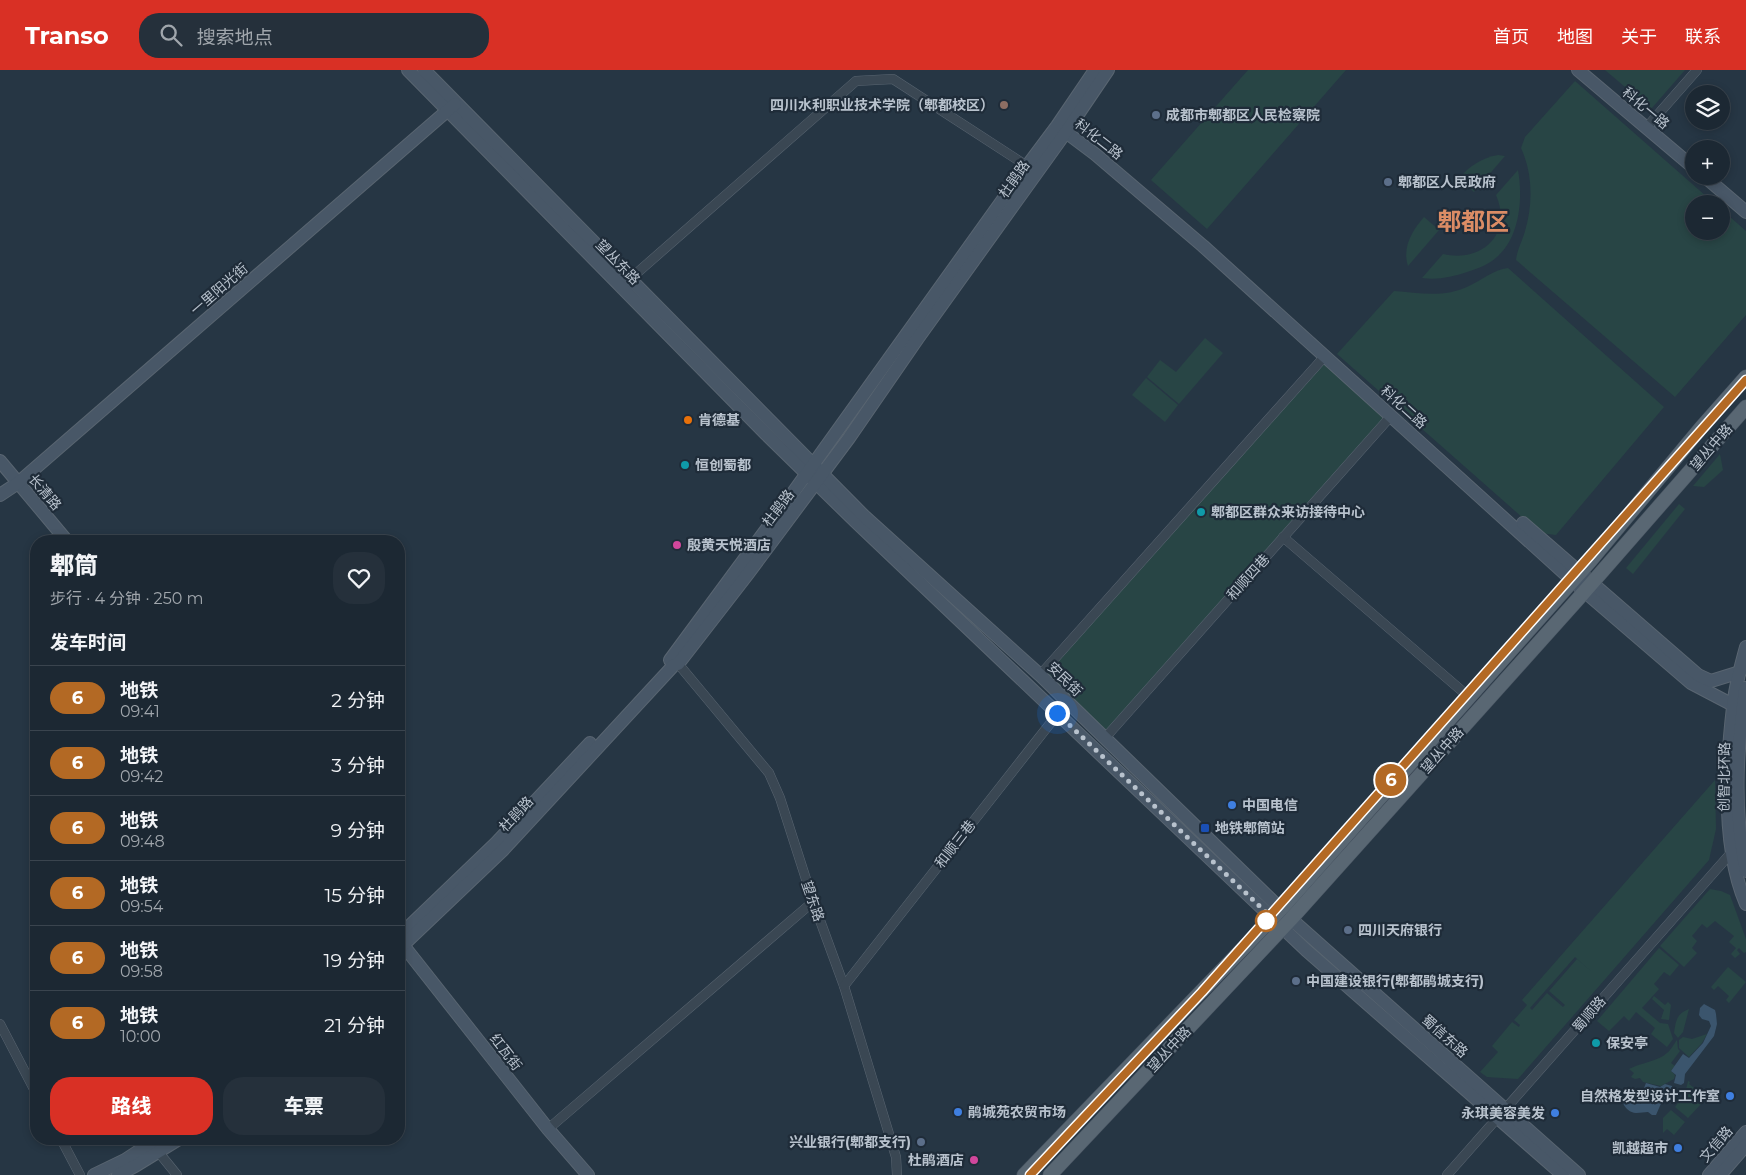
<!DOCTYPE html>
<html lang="zh">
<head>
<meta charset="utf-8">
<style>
  body { margin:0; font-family:Montserrat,"Noto Sans SC",sans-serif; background:#25303b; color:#f1f3f6; height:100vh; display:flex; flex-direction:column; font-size:19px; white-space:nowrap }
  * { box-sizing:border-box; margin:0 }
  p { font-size:16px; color:#a0a6ac }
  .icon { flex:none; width:28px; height:28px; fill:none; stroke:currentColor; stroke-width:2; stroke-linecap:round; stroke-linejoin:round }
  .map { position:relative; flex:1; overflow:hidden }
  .side { position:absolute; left:30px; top:465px; width:375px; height:610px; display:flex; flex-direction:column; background:#1c2833; border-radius:20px; box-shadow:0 2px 8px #0003,0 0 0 1px #3a444e }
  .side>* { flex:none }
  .badge { padding:0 10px; border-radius:16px; font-size:18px; line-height:32px }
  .buttons { position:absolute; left:1685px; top:15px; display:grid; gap:10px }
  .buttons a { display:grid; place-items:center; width:45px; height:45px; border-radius:50%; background:#1c2833; box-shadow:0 2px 8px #0003,0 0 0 1px #3a444e; font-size:25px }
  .you { position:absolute; width:25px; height:25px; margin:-12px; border:4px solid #fff; border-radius:50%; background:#1a73e8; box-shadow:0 0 0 8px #1a73e833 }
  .map>.badge { position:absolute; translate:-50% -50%; box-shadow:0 0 0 2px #fff }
  h2 { padding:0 20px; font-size:19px; line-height:45px }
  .round { display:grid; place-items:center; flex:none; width:52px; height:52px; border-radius:20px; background:#25303b }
  .overview { display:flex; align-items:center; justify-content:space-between; height:85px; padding:0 20px }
  h1 { font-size:24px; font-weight:800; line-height:38px }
  .primary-button { display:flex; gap:10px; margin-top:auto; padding:10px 20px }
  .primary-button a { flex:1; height:58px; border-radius:20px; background:#d93025; color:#fff; font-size:20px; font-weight:800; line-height:58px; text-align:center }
  .primary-button a+a { background:#25303b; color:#f1f3f6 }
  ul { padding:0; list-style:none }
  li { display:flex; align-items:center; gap:15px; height:65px; padding:0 20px; border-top:1px solid #3a444e }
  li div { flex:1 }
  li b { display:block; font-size:19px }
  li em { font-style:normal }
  li .badge { min-width:55px; font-weight:700; text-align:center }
  header { display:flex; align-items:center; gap:30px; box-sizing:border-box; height:70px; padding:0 25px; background:#d93025; color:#fff }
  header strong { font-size:24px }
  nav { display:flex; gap:28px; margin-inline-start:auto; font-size:18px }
  .search { width:350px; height:45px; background:#25303b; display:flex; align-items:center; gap:12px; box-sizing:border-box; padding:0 18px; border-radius:20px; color:#a0a6ac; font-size:19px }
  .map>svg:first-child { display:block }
</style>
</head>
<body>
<header>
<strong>Transo</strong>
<div class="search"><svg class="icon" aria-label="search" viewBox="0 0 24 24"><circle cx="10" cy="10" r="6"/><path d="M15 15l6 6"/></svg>搜索地点</div>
<nav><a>首页</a><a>地图</a><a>关于</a><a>联系</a></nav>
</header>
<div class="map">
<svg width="1746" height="1105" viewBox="0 0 1746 1105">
  <rect width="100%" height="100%" fill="#263644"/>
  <!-- green -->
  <g fill="#284545" fill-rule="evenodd">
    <path d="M1248 0H1346L1207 159 1151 110Z"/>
    <path d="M1605 0H1685L1651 39Z"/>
    <path d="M1575 11 1715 134H1694V161H1721V139L1746 161V245L1675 327 1516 190C1517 180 1522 172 1525 161 1533 134 1533 104 1521 78L1525 67Z"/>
    <path d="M1498 85 1505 86 1474 122 1459 108C1470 96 1481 88 1498 85Z"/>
    <path d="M1518 100C1523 128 1520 166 1498 186 1490 194 1477 199 1467 202 1452 207 1438 210 1422 208L1443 184C1482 193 1513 164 1496 125Z"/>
    <path d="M1424 147 1439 160 1408 196C1402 177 1412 161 1424 147Z"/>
    <path d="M1508 198 1664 337 1556 465 1540 463 1337 284 1394 221C1419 223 1445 228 1469 216 1482 210 1493 200 1508 198Z"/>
    <path d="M1205 268 1223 283 1179 334 1147 307 1160 290 1176 302Z"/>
    <path d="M1325 291 1388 347 1107 662 1045 605Z"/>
    <path d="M1146 308 1178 335 1165 352 1132 325Z"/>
    <path d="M1720 384 1723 400 1704 417 1693 416Z"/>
    <path d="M1679 434 1685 439 1633 504 1626 498Z"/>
    <path d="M1715 710 1716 759 1709 790 1518 1009 1487 1007 1480 1002 1498 982 1492 976 1512 952 1519 957 1520 955 1514 950 1527 935 1522 930ZM1575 887 1593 903 1577 889 1549 921 1565 935 1563 937 1547 923 1532 940 1530 938Z"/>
    <path d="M1710 819 1721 821 1730 825 1746 869V882L1744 883 1739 878 1737 880 1740 884 1735 888 1731 884 1736 878 1729 872 1734 866 1715 851 1707 858 1702 854 1692 866 1697 871 1692 878 1697 883 1684 897 1660 876Z"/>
    <path d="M1659 878 1679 895 1670 906 1664 902 1654 914 1659 919 1642 938 1660 953 1668 954 1673 969 1667 977 1651 964 1655 958 1636 942 1629 951 1624 946 1609 961 1597 951Z"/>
    <path d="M1728 897 1746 912 1729 933 1726 930 1729 926 1718 916 1714 920 1711 917Z"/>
    <path d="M1654 926 1665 935 1668 932 1671 935 1669 950 1661 949 1664 940 1652 929Z"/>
    <path d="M1689 939 1683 962 1678 968 1674 963C1676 951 1676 944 1689 939Z"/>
    <path d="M1707 964 1702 973 1689 987 1679 978V970L1683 967 1692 969Z"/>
    <path d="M1677 970 1678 979 1680 981 1671 993 1675 996 1671 1001 1675 1005 1674 1009 1661 1016 1643 1012 1640 1008 1635 1009 1631 1007 1634 1003 1629 999C1640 993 1659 991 1667 983 1671 980 1674 974 1677 970Z"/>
    <path d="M1688 1011 1690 1012 1689 1014 1702 1024 1697 1030 1701 1034 1688 1048 1675 1037 1685 1024Z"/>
    <path d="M1671 1040 1685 1052 1674 1065 1667 1059 1663 1063V1048Z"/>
  </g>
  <!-- water -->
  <g fill="#3b556d">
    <path d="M1704 934 1715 940 1716 944 1717 954 1714 966 1685 1004 1684 1013 1681 1015 1674 1013 1676 1005 1671 1001 1683 984 1689 988 1703 973 1711 956 1709 951 1702 949 1699 945 1700 938Z"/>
    <path d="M1646 1013 1660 1017 1665 1014 1672 1016 1673 1024 1667 1029H1663L1656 1045H1652L1648 1042C1644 1042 1641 1043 1636 1043 1624 1042 1619 1028 1623 1019L1631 1017 1638 1024 1640 1034 1643 1032 1642 1023Z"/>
  </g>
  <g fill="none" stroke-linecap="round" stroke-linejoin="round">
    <defs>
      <g id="street">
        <path d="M1646 58 1697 0"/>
        <path d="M630 209 856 11 893 9 1027 96"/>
        <path d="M1283 467 1469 627"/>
        <path d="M675 590 769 703 780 728 814 834 844 916 896 1087 897 1105"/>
        <path d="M1040 605 1325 286"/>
        <path d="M1105 668 1391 346"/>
        <path d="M844 916 1067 632"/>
        <path d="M0 954 36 1023"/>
        <path d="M548 1059 807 837 814 834"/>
        <path d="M61 1069 80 1105"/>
        <path d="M156 1079 177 1105"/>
        <path d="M1447 1105 1731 783"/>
      </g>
      <g id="secondary">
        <path d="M408 0 766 364 856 452 1306 880 1563 1105"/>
        <path d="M424 0 864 446 1040 605 1291 849 1579 1105"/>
        <path d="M1578 0 1694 98"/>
        <path d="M1059 57 1095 84 1203 176 1584 521 1691 613 1733 635 1745 618"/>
        <path d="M1704 106 1746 142"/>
        <path d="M0 391 67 471"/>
        <path d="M0 425 18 413 455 34"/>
        <path d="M1523 453 1698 605 1711 611 1740 602"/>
        <path d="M1746 577C1741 596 1735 616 1733 637 1726 696 1722 778 1746 834"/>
        <path d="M670 590 777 445 1027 96 1057 56 1095 0"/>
        <path d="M1745 620C1737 681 1733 740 1746 801"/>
        <path d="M399 866 496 773 590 673"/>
        <path d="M399 870 548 1059 588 1105"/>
        <path d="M399 879 502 781 674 595 678 594 747 505 849 368 918 268 1066 62 1108 0"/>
        <path d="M94 1105 125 1090 157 1069"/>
        <path d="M118 1105 135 1096 179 1069"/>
        <path d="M1709 1105 1746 1062"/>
        <path d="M1720 1105 1746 1075"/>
      </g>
      <g id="primary">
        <path d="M1024 1105 1281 839 1591 490 1700 359 1746 307"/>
        <path d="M1050 1105 1291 849 1578 529 1746 337"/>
      </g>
    </defs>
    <!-- street casing -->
    <use href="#street" stroke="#596571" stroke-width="10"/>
    <!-- secondary casing -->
    <use href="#secondary" stroke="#596571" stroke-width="14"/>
    <!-- primary casing -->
    <use href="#primary" stroke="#475360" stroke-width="15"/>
    <!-- street -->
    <use href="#street" stroke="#3a4753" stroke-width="9"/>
    <!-- secondary -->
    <use href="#secondary" stroke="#485767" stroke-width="12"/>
    <!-- primary -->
    <use href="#primary" stroke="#596773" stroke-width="14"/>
  </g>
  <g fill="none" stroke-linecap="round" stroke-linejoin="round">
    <defs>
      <path id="line" d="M1030 1105 1202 922 1746 310"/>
    </defs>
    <!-- line casing -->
    <use href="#line" stroke="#fff" stroke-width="11"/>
    <!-- line -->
    <use href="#line" stroke="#b36924" stroke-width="8"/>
    <!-- walk -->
    <path stroke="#b8c2cd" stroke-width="5" stroke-dasharray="0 9" d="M1057 643 1272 848 1266 851"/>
  </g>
  <!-- markers -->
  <circle fill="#8d6e63" stroke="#1f2c39" stroke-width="2" cx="1004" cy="35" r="5"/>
  <g fill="#5c6f8a" stroke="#1f2c39" stroke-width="2">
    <circle cx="1156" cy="45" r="5"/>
    <circle cx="1388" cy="112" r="5"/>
    <circle cx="1348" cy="860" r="5"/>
    <circle cx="1296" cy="911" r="5"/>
    <circle cx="921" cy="1072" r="5"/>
  </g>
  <circle fill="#e8710a" stroke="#1f2c39" stroke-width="2" cx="688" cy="350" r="5"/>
  <g fill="#0f9aa8" stroke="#1f2c39" stroke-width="2">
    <circle cx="685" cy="395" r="5"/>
    <circle cx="1201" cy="442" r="5"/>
    <circle cx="1596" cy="973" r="5"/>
  </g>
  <g fill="#d1479c" stroke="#1f2c39" stroke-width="2">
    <circle cx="677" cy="475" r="5"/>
    <circle cx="974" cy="1090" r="5"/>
  </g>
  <g fill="#3f7fe0" stroke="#1f2c39" stroke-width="2">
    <circle cx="1232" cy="735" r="5"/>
    <circle cx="1730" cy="1026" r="5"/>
    <circle cx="958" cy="1042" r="5"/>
    <circle cx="1555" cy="1043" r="5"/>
    <circle cx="1678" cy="1078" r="5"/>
  </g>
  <rect fill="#1a4fb4" stroke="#1f2c39" stroke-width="2" x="1200" y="753" width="10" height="10" rx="2.5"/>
  <circle fill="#fff" stroke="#b36924" stroke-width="2.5" cx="1266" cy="851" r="10"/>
  <g text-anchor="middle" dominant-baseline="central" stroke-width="4.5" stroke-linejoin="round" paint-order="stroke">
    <!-- poi labels -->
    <g font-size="14" font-weight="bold" fill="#b8c2cd" stroke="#1f2c39" text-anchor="start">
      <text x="994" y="35" text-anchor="end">四川水利职业技术学院（郫都校区）</text>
      <text x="1166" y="45">成都市郫都区人民检察院</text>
      <text x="1398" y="112">郫都区人民政府</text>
      <text x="698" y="350">肯德基</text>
      <text x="695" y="395">恒创蜀都</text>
      <text x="1211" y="442">郫都区群众来访接待中心</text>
      <text x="687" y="475">殷黄天悦酒店</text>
      <text x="1242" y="735">中国电信</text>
      <text x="1215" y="758">地铁郫筒站</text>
      <text x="1358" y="860">四川天府银行</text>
      <text x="1306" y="911">中国建设银行(郫都鹃城支行)</text>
      <text x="1606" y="973">保安亭</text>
      <text x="1720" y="1026" text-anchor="end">自然格发型设计工作室</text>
      <text x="968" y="1042">鹃城苑农贸市场</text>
      <text x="1545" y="1043" text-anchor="end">永琪美容美发</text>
      <text x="911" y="1072" text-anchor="end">兴业银行(郫都支行)</text>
      <text x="1668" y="1078" text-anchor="end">凯越超市</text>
      <text x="964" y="1090" text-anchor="end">杜鹃酒店</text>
    </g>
    <!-- street labels -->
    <g font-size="14" fill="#b8c2cd" stroke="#1f2c39">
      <text transform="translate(1646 38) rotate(40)">科化一路</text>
      <text transform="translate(1099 69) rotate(38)">科化二路</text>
      <text transform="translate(1014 109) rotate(-55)">杜鹃路</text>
      <text transform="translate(618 192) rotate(46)">望丛东路</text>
      <text transform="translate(219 219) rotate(-41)">一里阳光街</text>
      <text transform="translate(1404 337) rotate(42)">科化二路</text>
      <text transform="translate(1711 377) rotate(-49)">望丛中路</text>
      <text transform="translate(45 422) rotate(50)">长清路</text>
      <text transform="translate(778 438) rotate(-53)">杜鹃路</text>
      <text transform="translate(1248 507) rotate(-48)">和顺四巷</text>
      <text transform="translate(1065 609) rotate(44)">安民街</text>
      <text transform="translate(1442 680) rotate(-48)">望丛中路</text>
      <text transform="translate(1724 707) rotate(-89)">创智北环路</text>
      <text transform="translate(516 744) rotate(-47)">杜鹃路</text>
      <text transform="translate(955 774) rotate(-52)">和顺三巷</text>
      <text transform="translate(813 831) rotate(71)">望东路</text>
      <text transform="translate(1589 944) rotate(-49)">蜀顺路</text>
      <text transform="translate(1445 966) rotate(42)">蜀信东路</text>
      <text transform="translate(1169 979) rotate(-47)">望丛中路</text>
      <text transform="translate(506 982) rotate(52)">红瓦街</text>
      <text transform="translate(1716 1074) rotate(-49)">文信路</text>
    </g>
    <!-- town labels -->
    <g font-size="24" font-weight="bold" fill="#db8c65" stroke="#1f2c39">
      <text x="1473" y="151">郫都区</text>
    </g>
  </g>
</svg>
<div class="buttons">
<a><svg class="icon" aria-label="layers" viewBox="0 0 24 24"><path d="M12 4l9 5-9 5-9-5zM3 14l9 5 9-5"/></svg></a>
<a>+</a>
<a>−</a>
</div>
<div class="you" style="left:1057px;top:643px"></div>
<b class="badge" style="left:1391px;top:710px;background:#b36924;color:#fff">6</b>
<section class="side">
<div class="overview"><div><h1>郫筒</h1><p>步行 · 4 分钟 · 250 m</p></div><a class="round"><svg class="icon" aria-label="heart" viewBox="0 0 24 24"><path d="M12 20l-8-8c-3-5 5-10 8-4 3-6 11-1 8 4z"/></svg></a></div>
<h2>发车时间</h2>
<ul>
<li><span class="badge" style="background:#b36924;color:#fff">6</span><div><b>地铁</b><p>09:41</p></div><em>2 分钟</em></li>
<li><span class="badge" style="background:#b36924;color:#fff">6</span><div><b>地铁</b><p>09:42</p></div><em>3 分钟</em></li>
<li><span class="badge" style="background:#b36924;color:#fff">6</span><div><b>地铁</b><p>09:48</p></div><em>9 分钟</em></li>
<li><span class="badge" style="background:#b36924;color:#fff">6</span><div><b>地铁</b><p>09:54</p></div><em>15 分钟</em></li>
<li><span class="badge" style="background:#b36924;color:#fff">6</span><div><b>地铁</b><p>09:58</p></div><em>19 分钟</em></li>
<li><span class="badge" style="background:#b36924;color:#fff">6</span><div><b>地铁</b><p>10:00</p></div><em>21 分钟</em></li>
</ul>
<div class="primary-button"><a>路线</a><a>车票</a></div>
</section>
</div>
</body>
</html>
